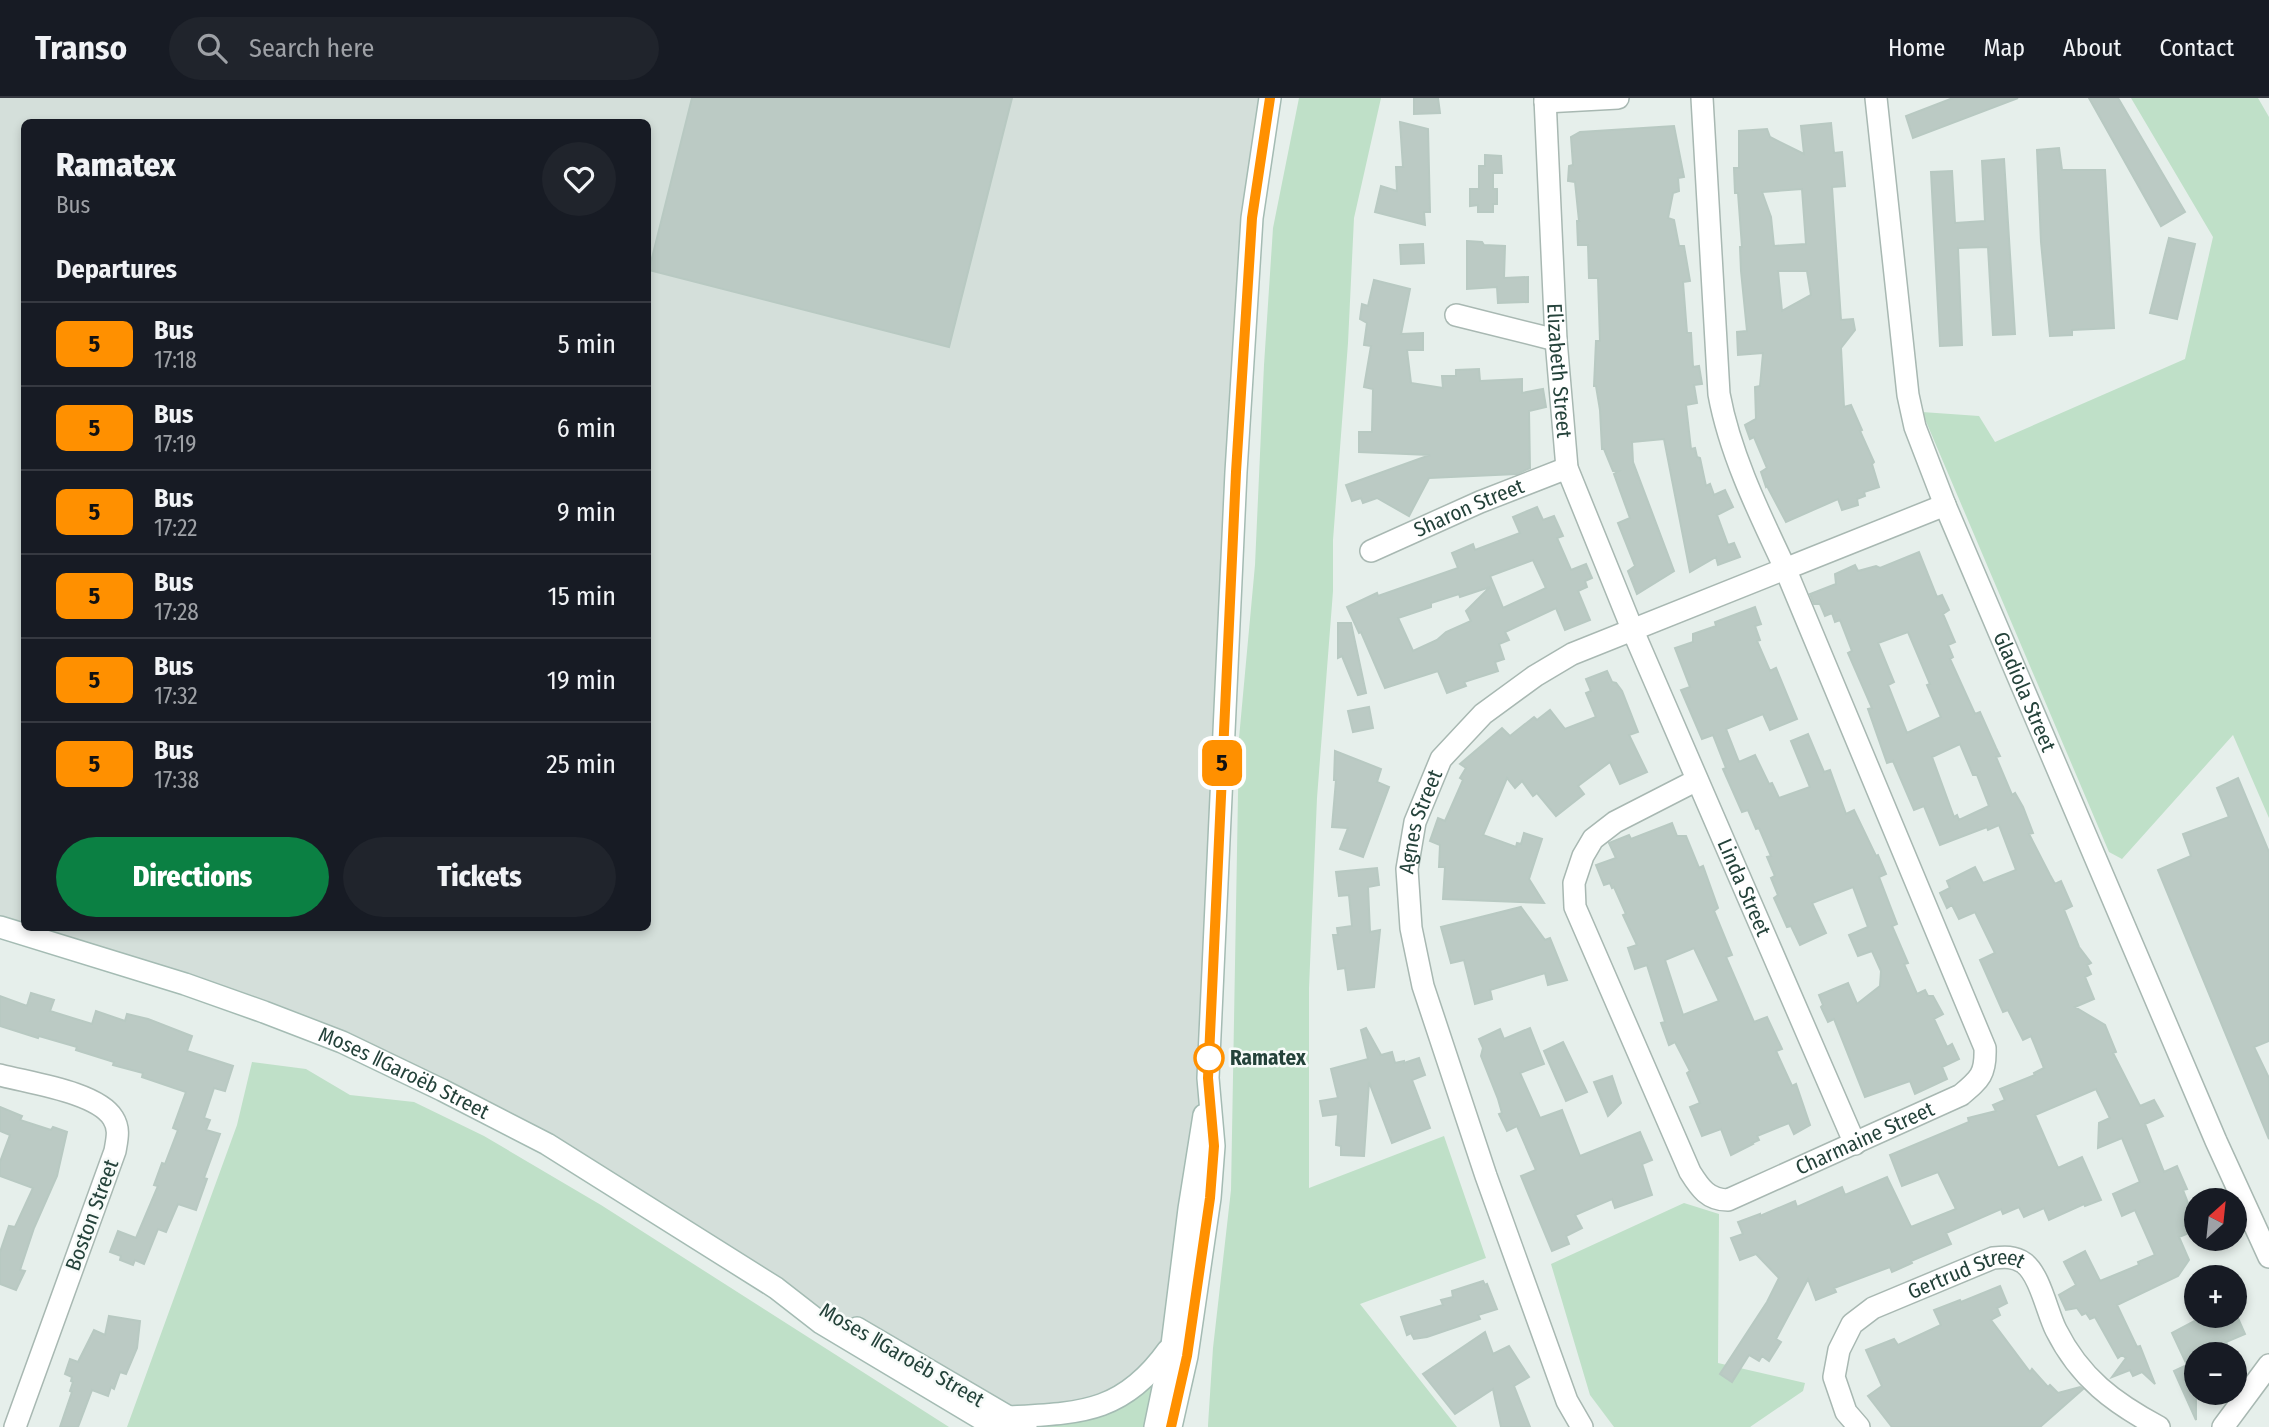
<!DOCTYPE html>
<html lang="en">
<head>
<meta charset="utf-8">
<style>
  body { margin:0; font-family:"Fira Sans Condensed",sans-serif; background:#20242c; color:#f1f3f6; height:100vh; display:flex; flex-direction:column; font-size:26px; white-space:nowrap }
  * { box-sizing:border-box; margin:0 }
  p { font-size:23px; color:#9ea1a6 }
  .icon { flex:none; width:38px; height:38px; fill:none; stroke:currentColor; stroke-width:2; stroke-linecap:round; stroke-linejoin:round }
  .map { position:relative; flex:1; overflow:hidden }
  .drawer { position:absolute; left:21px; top:21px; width:630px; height:812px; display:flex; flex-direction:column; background:#171b24; border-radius:10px; box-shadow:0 4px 10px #0003 }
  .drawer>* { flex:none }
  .badge { padding:0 14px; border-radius:10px; font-size:24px; line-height:46px }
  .needle { width:46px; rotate:27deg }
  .controls { position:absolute; left:2184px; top:1090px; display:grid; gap:14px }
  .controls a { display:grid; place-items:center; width:63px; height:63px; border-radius:50%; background:#171b24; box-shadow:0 4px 10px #0003; font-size:35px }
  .map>.badge { position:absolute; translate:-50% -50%; box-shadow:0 0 0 4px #fff }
  h2 { padding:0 35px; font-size:26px; line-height:63px }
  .round { display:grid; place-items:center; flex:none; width:74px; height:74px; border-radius:37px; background:#20242c }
  .head { display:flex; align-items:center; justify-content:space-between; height:119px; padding:0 35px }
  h1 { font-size:33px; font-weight:800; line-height:52px }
  .button { display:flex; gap:14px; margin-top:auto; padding:14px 35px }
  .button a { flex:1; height:80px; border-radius:42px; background:#0b8043; color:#fff; font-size:28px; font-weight:800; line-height:80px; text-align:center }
  .button a+a { background:#20242c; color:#f1f3f6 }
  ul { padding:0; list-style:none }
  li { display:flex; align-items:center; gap:21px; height:84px; padding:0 35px; border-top:2px solid #363941 }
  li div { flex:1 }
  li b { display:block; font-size:26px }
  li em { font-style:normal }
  li .badge { min-width:77px; font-weight:700; text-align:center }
  header { display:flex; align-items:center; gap:42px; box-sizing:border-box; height:98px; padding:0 35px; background:#171b24; border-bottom:2px solid #363941 }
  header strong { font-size:33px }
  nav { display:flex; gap:38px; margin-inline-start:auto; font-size:24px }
  .search { width:490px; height:63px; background:#20242c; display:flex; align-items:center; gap:18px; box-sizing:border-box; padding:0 24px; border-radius:38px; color:#9ea1a6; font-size:26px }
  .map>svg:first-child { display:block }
</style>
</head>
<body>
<header>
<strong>Transo</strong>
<div class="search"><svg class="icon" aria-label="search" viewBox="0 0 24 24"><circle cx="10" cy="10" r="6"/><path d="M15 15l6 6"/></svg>Search here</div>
<nav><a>Home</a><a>Map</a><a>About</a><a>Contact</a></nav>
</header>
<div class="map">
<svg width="2269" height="1329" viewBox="0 0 2269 1329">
  <rect width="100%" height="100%" fill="#e6efeb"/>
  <!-- built -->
  <path fill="#d4dfda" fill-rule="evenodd" d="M0 0H1266L1208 980 1172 1247 1126 1295 1010 1319 827 1213 776 1190 617 1089 264 914 0 832ZM24 24H648V830H24Z"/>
  <!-- green -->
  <g fill="#bfe0c8">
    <path d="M1299 0H1381L1354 120 1348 245 1333 442V493L1317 700 1309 890V1090L1444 1038 1486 1160 1360 1206 1457 1329H1208V1327L1213 1250 1231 1092 1239 640 1255 467 1264 267 1273 130Z"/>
    <path d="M2131 0H2258L2269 19V720L2233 637 2122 761 2109 754 1922 314 1979 318 1995 344 2185 261 2213 139Z"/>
    <path d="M252 964 306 971 350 997 414 1004 484 1038 601 1107 949 1329H127L237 1027Z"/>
    <path d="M1684 1105 1719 1116 1718 1265 1805 1285 1803 1293 1750 1329H1614L1590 1297 1551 1166Z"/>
    <path d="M1160 1275 1147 1329H1038L1035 1327 1082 1323Z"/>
  </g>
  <!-- building -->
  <g fill="#bbcac4" stroke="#b8c9c2" stroke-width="2" fill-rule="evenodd">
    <path d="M692 0H1012L949 249 649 172Z"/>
    <path d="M1414 0H1438L1440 15 1414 16Z"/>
    <path d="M1953 0H2018L1913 40 1906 18Z"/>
    <path d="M2089 0H2118L2185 114 2161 128Z"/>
    <path d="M1400 24 1428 31 1430 114H1424L1425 127 1375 114 1381 88 1397 93 1396 69H1403Z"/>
    <path d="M1831 25 1834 55 1842 54 1845 88 1832 89 1841 222 1853 221 1855 232 1841 250 1844 309 1851 307 1862 332 1860 333 1874 364 1872 366 1879 389 1864 394 1865 398 1857 401 1858 407 1842 412 1838 401 1786 424 1767 388 1766 389 1761 374 1767 370 1754 339 1750 341 1745 327 1756 321 1755 289 1760 288 1763 255 1738 257 1737 234 1747 233 1741 173 1740 149H1742L1738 95H1735L1734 70H1739V33L1767 31 1770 39 1804 56 1801 28ZM1802 91 1806 146 1774 148 1771 119 1762 94ZM1778 173H1807L1811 197 1782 213Z"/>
    <path d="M1674 28 1684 79 1678 80 1679 93 1673 95 1668 120 1674 122 1679 148H1684L1690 183 1683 184 1687 235H1691L1693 269 1699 268 1702 286 1694 287 1697 305 1686 307 1691 351 1695 350 1697 359 1700 360 1706 388 1710 386 1714 397 1725 392 1733 409 1717 417 1728 447 1734 445 1740 459 1718 467 1716 459 1690 474 1664 341 1632 344 1633 364 1674 473 1637 496 1628 473 1635 468 1618 425 1630 420 1614 376 1619 373H1613L1604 351H1602L1600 312 1596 288H1594L1596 243H1600L1598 180H1589L1588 147H1578L1577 123H1579L1575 84 1568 83 1569 68 1573 67 1571 39 1580 34Z"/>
    <path d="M2059 50 2062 72H2105L2114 230 2072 232V237L2050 238 2041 144 2037 52Z"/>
    <path d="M1485 57 1501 58 1502 75H1493V91H1497V106H1493V114H1478V107L1470 108V91H1479V68H1485Z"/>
    <path d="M2004 61 2015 236 1993 237 1988 149 1958 150 1962 247 1940 248 1931 74 1952 73 1955 125 1985 123 1982 63Z"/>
    <path d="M2169 140 2195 146 2177 221 2150 215Z"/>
    <path d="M1467 143 1482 144 1484 147 1505 148 1504 180 1528 179V204L1498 205 1497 189 1467 191Z"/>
    <path d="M1423 146 1424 165 1401 166 1400 147Z"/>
    <path d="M1374 182 1410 191 1401 236 1423 235V252H1407L1411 285 1443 290 1442 278H1456V272L1479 271 1480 283 1522 281V295L1543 291 1546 309 1529 313 1530 370 1517 376 1429 380 1409 418 1377 400 1363 405 1361 400 1352 403 1346 387 1430 357 1359 354V334H1372L1373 291 1364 289 1371 248 1364 247 1367 225 1360 221 1362 206 1368 208Z"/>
    <path d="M1537 409 1543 422 1554 418 1563 438 1557 440 1571 472 1586 466 1592 480 1585 483 1587 489 1578 493 1590 522 1565 532 1556 510 1505 534 1509 542 1499 546 1504 561 1495 564 1498 573 1464 584 1466 588 1447 595 1438 573 1385 590 1361 534 1359 535 1347 509 1377 495 1378 498 1458 470 1452 455 1473 446 1475 452 1520 435 1513 419ZM1533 462 1546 490 1503 510 1490 478ZM1490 489 1466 513 1471 523 1446 534 1437 542 1413 553 1398 520 1431 509V505L1459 496 1460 499Z"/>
    <path d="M1919 454 1937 499 1942 497 1949 512 1943 516 1955 544 1948 547 1953 559 1950 561 1975 616 1980 614 1996 650 2000 658 1996 659 2012 697 2015 695 2023 709 2033 735 2029 736 2050 777 2055 786 2061 783 2072 808 2064 812 2079 849 2091 865 2087 867 2091 876 2085 879 2094 901 2075 909 2105 927 2116 954 2113 955 2140 1008 2154 1002 2163 1018 2145 1026 2164 1074 2177 1068 2187 1091 2183 1092 2196 1126V1132L2179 1139 2189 1162 2178 1178 2117 1207 2137 1249 2140 1248 2155 1286 2142 1274 2133 1278 2130 1272 2112 1279 2126 1260 2122 1257 2118 1260 2095 1219 2090 1221 2086 1215 2082 1217 2077 1210 2066 1212 2059 1197 2076 1187 2064 1164 2085 1153 2100 1183 2139 1167 2138 1164 2155 1157 2135 1112 2122 1118 2113 1096 2140 1084 2122 1040 2098 1050 2099 1025 2110 1020 2096 991 2035 1017 2058 1070 2082 1059 2101 1102 2085 1108 2084 1106 2049 1122 2044 1110 2024 1119 2019 1109 2003 1116 2001 1111 1946 1135 1951 1146 1911 1163 1912 1165 1892 1174 1890 1169 1834 1190 1836 1194 1816 1202 1808 1181 1776 1241 1781 1244 1769 1263 1762 1258 1759 1263 1749 1257 1732 1284 1720 1276 1767 1204 1779 1180 1756 1156 1740 1162 1731 1140 1743 1136 1738 1124 1760 1116V1118L1795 1103 1797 1109 1842 1089 1845 1097 1887 1079 1911 1129 1956 1111 1938 1074 1902 1088 1890 1057 1969 1024 1968 1020 1996 1013 1993 1007 2005 1002 2000 991 2035 977 2034 975 2044 970 2031 938 2023 942 2008 912 2003 914 1980 862 1995 855 1975 814 1959 821 1952 807 1947 810 1940 795 1950 790 1947 783 1975 769 1983 785 2016 772 1999 727 1988 732 1987 729 1940 747 1924 708 1914 712 1893 663 1887 665 1868 611 1872 610 1848 555 1852 553 1840 522 1835 524 1832 515 1825 518 1820 506H1814L1810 496 1836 486 1835 476 1855 467 1858 473 1876 468 1880 470ZM1908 534 1930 586 1927 587 1941 619 1907 635 1888 587 1894 584 1878 545ZM1960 646 1973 677H1977L1989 708 1959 722 1957 717 1954 719 1932 659Z"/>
    <path d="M1755 509 1761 526 1755 528 1760 542 1757 543 1770 573 1776 570 1797 621 1770 632 1763 616 1726 631 1739 664 1755 657 1769 686 1772 685 1779 700 1810 689 1791 643 1808 636 1824 674 1830 672 1846 716 1854 712 1876 758 1878 757 1886 776 1879 779 1897 826 1892 828 1908 865 1904 866 1917 896 1925 892 1928 898H1933L1943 916 1934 921 1947 949 1952 946 1959 961 1942 969 1947 981 1915 996 1910 983 1865 999 1834 921 1828 924 1821 909 1823 907 1819 897 1848 885 1857 906 1880 888 1881 873 1872 853 1858 858 1849 837 1868 829 1853 789 1812 805 1826 835 1800 847 1791 828 1787 829 1774 800 1778 797 1771 780 1775 778 1767 759 1771 758 1759 730 1756 731 1748 712 1742 714 1723 671 1726 670 1713 637 1702 641 1681 592 1690 589 1675 550 1693 544V536L1716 528 1715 524Z"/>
    <path d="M1338 525H1351L1366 595 1358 597 1342 558 1338 560Z"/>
    <path d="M1607 573 1612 584 1616 585 1622 593 1638 634 1629 637 1647 674 1620 686 1610 664 1578 688 1584 696 1556 718 1537 695 1533 698 1522 683 1515 690 1507 680 1483 737 1516 749 1517 745 1521 746 1524 735 1542 741 1529 781 1544 805 1443 801 1445 769H1439L1440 747 1430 743 1438 720 1445 723 1463 682 1460 680 1466 670 1460 666 1502 630 1510 638 1534 619 1537 622 1550 612 1565 631 1596 619 1586 595 1591 593 1586 581Z"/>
    <path d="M1369 609 1373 630 1353 634 1348 613Z"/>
    <path d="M1335 653 1381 671 1377 684 1389 689 1363 759 1340 751 1348 730 1332 729 1336 682H1334Z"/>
    <path d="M2238 680 2269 754V943L2254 949 2269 980V1041L2158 772 2191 758 2183 736 2229 719 2217 690Z"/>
    <path d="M1672 725 1677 738H1686L1699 770 1703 768 1718 810 1714 813 1732 857 1726 859 1754 924 1767 919 1782 951 1776 953 1792 988 1796 986 1810 1027 1794 1036 1789 1025 1757 1038 1759 1042 1752 1045 1753 1046 1731 1057 1721 1031 1702 1038 1690 1009 1700 1005 1687 975 1690 973 1675 944 1669 947 1661 925 1665 924 1647 867 1635 871 1628 850 1637 847 1623 817 1626 816 1614 789 1612 790 1610 785 1604 787 1596 767 1616 760 1609 745 1629 737 1631 741ZM1694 850 1719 903 1683 917 1665 862Z"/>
    <path d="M1377 770 1379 787 1368 789 1370 834 1380 832 1374 889 1348 892 1345 870 1338 871 1333 837H1338L1337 830 1352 828 1349 797 1339 798 1336 774Z"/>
    <path d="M1521 809 1545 842 1550 840 1567 882 1548 887 1545 875 1490 892 1492 901 1475 906 1464 862 1451 865 1441 829Z"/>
    <path d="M31 895 54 902 50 913 92 926 96 913 125 923 127 916 148 921 192 938 187 953 233 968 225 993 214 990 204 1020 210 1022 206 1032 220 1036 204 1080 207 1081 196 1112 178 1106 166 1134 158 1131 144 1166 135 1162 133 1167 120 1162 121 1158 110 1154 118 1133 136 1140 158 1088 154 1087 162 1065 165 1066 178 1032 173 1030 186 994 142 979 143 975 113 967 114 964 76 952 77 949 39 938 38 940 0 928V898L27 908Z"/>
    <path d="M1366 930 1381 957 1392 954 1395 965 1404 963V965L1419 960 1425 977 1412 982 1430 1030 1392 1045 1369 984 1364 1058 1341 1057V1048L1336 1047 1338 1016 1323 1018 1320 1003 1338 1000 1331 971 1368 961 1361 932Z"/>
    <path d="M1530 930 1544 966 1520 975 1540 1020 1562 1012 1580 1058 1640 1034 1652 1062 1642 1066 1652 1097 1615 1110 1612 1101 1575 1117 1582 1130 1566 1138 1569 1146 1552 1153 1521 1078 1536 1072 1517 1028 1507 1033 1499 1016 1502 1015 1498 1001 1481 958 1483 950 1479 941 1500 931 1504 941Z"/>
    <path d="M1563 944 1587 994 1566 1003 1544 953Z"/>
    <path d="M1612 978 1621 1005 1608 1018 1594 984Z"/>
    <path d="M0 1009 22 1018 20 1022 51 1032 53 1029 67 1034 57 1078 34 1130 20 1172 25 1173 16 1192 0 1186V1154L9 1128 15 1129 33 1090 0 1078V1064L10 1037 0 1033Z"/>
    <path d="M1483 1183 1485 1187 1487 1186 1497 1211 1478 1217 1480 1221 1427 1239 1414 1241 1411 1235 1407 1237 1401 1219 1443 1207 1441 1202 1453 1199 1452 1193Z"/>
    <path d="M2000 1188 2007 1205 1997 1210 2000 1217 1991 1222 2030 1274 2032 1271 2048 1289 2050 1287 2058 1295 2080 1289 2083 1291 2040 1329H1892L1868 1298 1882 1288 1866 1252 1894 1241 1898 1247 1941 1227 1934 1212 1960 1202 1961 1204Z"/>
    <path d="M109 1218 140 1223 137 1250 126 1276 120 1274 114 1291 111 1289 108 1298 92 1292 78 1329H60L72 1294 70 1293 73 1284 71 1283 72 1279 65 1276 70 1261 78 1264 94 1232 105 1237Z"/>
    <path d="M2204 1218H2237L2245 1236 2226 1244 2229 1252 2219 1256H2196V1322L2174 1273 2187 1267 2172 1235Z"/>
    <path d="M1485 1234 1493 1256 1509 1248 1529 1279 1514 1288 1530 1329H1501L1493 1291 1455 1316 1423 1276Z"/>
  </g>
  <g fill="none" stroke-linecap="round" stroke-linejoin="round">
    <defs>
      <g id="street">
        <path id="s1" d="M1545 0 1556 242 1567 370 1633 533 1855 1046"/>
        <path id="s2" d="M1876 0 1908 297 1915 329 1945 407 2216 1043 2269 1159"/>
        <path d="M1545 4 1618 0"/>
        <path d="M1456 217 1556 242"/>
        <path id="s3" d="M1371 453 1480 404 1567 370"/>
        <path id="s4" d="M1697 682 1615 724 1593 741 1583 758 1574 785 1575 809 1690 1074C1700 1090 1708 1102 1728 1102L1961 997C1980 981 1986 976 1985 950L1785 470C1759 415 1730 356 1719 296L1702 0"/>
        <path d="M0 977C29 985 97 994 113 1020 120 1031 117 1041 115 1053L15 1329"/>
        <path id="s5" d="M1582 1329 1567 1303 1486 1078 1423 888 1411 830 1407 771 1415 724 1441 661 1483 616 1535 578 1572 556 1945 407"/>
        <path id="s6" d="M1859 1329 1846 1314 1834 1279 1839 1252 1852 1226 1873 1210 1993 1160C2004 1159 2014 1158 2024 1165 2040 1177 2047 1214 2056 1232 2080 1280 2114 1305 2159 1329"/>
        <path d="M2223 1329 2269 1267"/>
      </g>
      <g id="secondary">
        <path id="s7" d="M0 829 185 886 264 914 342 944 442 992 547 1046 776 1190 821 1225 995 1329"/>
        <path d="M857 1230 1026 1329"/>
        <path d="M1010 1319C1081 1315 1123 1315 1168 1252"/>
        <path d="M1155 1329 1172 1247 1189 1111 1204 1017"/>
        <path d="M1171 1329 1187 1258 1210 1100 1214 1048 1208 980 1236 374 1252 120 1270 0"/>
      </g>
    </defs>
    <!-- street casing -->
    <use href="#street" stroke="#a8b8b2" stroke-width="24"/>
    <!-- secondary casing -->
    <use href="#secondary" stroke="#a4bbb3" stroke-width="24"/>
    <!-- street -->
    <use href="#street" stroke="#fff" stroke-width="21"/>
    <!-- secondary -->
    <use href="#secondary" stroke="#fff" stroke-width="21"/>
  </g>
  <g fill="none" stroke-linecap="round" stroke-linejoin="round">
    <defs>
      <path id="line" d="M1171 1329 1187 1258 1210 1100 1214 1048 1208 980 1236 374 1252 120 1270 0"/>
    </defs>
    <!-- line casing -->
    <use href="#line" stroke="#fff" stroke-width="16"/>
    <!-- line -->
    <use href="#line" stroke="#ff9000" stroke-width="10"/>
  </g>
  <!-- markers -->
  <circle fill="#fff" stroke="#ff9000" stroke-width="3.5" cx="1209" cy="960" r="14"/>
  <g text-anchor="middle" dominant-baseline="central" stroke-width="5" stroke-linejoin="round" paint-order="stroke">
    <!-- street labels -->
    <g font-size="21" fill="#24423a" stroke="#f7fbf9">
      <text stroke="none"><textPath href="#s1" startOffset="273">Elizabeth Street</textPath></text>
      <text stroke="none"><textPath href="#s3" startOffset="107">Sharon Street</textPath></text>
      <text stroke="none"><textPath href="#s2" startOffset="618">Gladiola Street</textPath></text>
      <text stroke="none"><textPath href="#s5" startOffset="637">Agnes Street</textPath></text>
      <text stroke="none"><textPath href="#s1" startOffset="826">Linda Street</textPath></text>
      <text stroke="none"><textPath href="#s7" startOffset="430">Moses ǁGaroëb Street</textPath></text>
      <text stroke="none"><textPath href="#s4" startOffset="681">Charmaine Street</textPath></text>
      <text transform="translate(92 1117) rotate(-70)">Boston Street</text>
      <text stroke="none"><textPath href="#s6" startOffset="240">Gertrud Street</textPath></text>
      <text transform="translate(902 1257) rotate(30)">Moses ǁGaroëb Street</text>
    </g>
    <!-- stop labels -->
    <g font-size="21" font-weight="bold" fill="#24423a" stroke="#f7fbf9" text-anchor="start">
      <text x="1230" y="960">Ramatex</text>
    </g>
  </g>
</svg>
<div class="controls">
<a><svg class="needle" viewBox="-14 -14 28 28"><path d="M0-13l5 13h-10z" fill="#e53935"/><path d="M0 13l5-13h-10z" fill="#9ea1a6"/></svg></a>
<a>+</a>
<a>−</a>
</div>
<b class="badge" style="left:1222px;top:665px;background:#ff9000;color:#111">5</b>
<section class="drawer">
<div class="head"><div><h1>Ramatex</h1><p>Bus</p></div><a class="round"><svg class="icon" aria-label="heart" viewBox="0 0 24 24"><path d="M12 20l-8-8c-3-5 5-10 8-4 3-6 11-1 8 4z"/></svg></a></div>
<h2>Departures</h2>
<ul>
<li><span class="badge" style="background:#ff9000;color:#111">5</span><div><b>Bus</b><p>17:18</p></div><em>5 min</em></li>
<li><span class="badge" style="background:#ff9000;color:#111">5</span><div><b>Bus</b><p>17:19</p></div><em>6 min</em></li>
<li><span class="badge" style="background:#ff9000;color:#111">5</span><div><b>Bus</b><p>17:22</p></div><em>9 min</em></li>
<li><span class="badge" style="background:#ff9000;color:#111">5</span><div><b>Bus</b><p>17:28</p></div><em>15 min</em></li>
<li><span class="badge" style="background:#ff9000;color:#111">5</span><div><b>Bus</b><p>17:32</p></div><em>19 min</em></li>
<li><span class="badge" style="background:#ff9000;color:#111">5</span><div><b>Bus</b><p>17:38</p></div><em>25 min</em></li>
</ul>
<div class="button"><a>Directions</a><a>Tickets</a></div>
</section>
</div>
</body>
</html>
